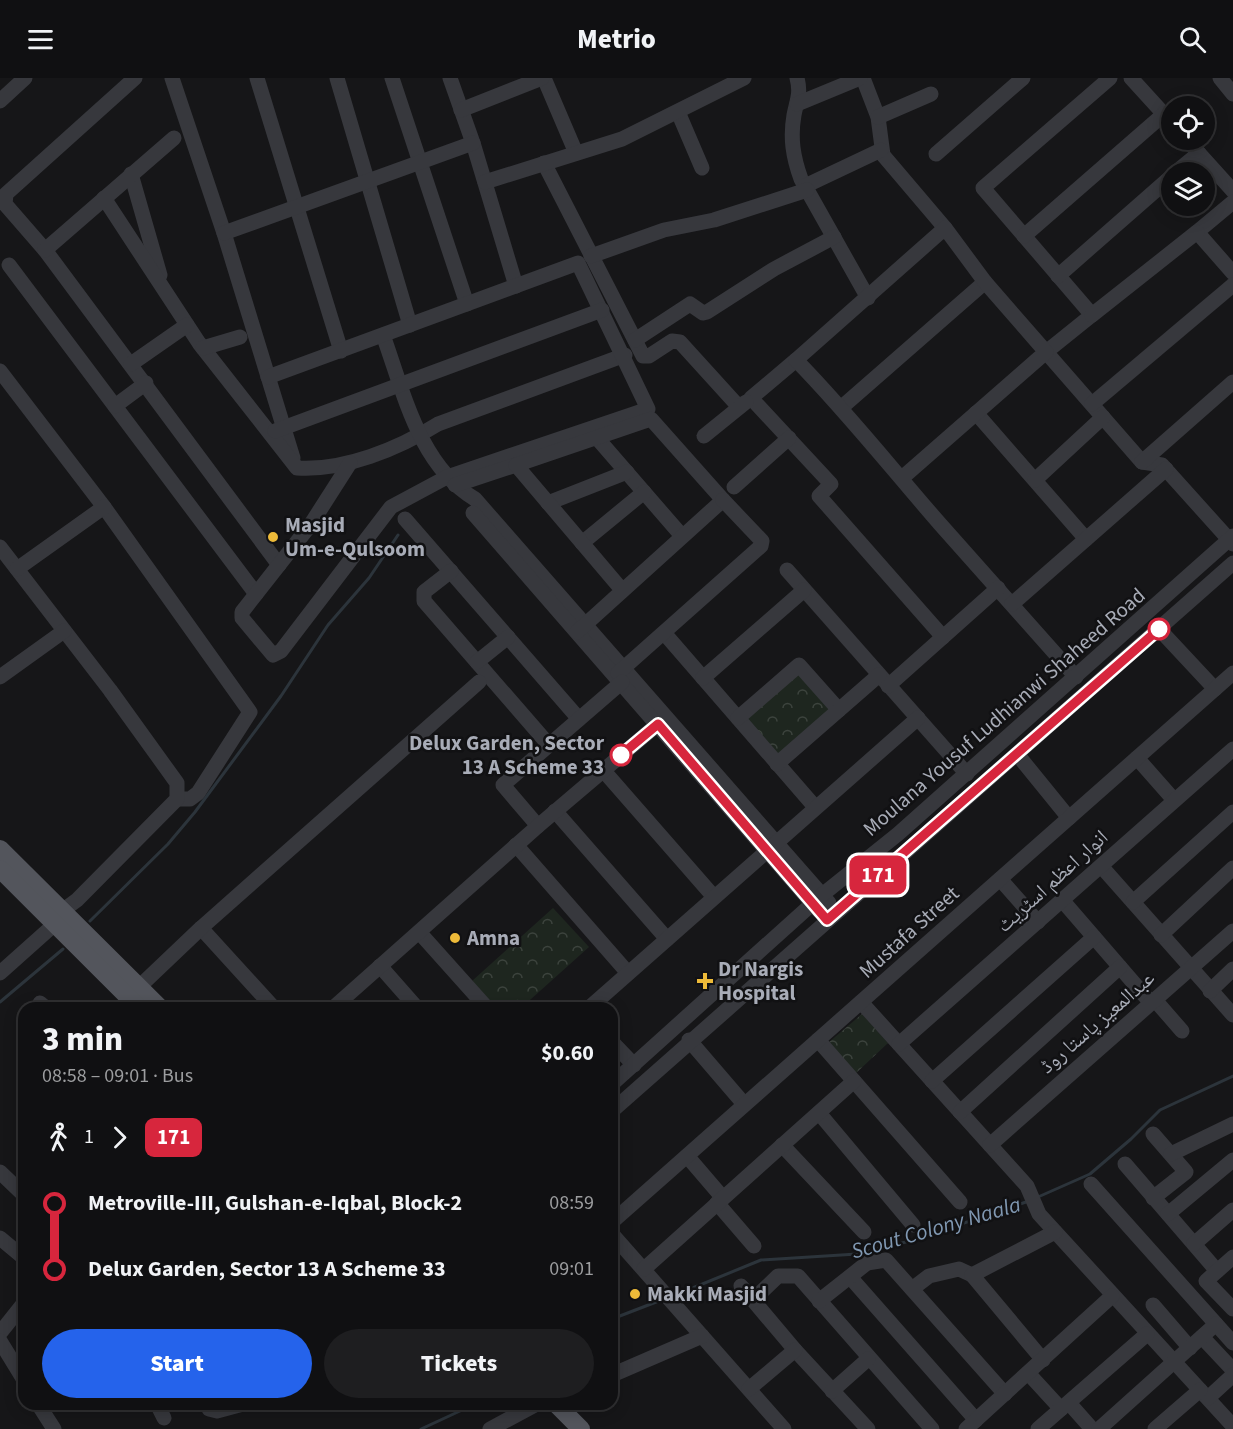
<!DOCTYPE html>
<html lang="en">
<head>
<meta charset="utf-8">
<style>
  body { margin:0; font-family:"Source Sans 3","Noto Naskh Arabic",sans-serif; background:#1e1e20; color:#f1f3f6; height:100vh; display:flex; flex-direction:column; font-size:22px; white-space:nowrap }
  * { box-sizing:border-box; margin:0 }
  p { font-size:20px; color:#9c9d9f }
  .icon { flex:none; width:33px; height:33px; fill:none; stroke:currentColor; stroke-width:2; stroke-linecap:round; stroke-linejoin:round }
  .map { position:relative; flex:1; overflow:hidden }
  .sheet { position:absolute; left:18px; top:924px; width:600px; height:408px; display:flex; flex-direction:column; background:#101012; border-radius:18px; box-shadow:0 3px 15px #0003,0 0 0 2px #303032 }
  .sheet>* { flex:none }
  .badge { padding:0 12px; border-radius:9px; font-size:21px; line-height:39px }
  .controls { position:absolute; left:1161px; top:18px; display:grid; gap:12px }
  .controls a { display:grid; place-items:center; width:54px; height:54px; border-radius:50%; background:#101012; box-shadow:0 3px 15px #0003,0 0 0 2px #303032; font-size:30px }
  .map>.badge { position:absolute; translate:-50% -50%; box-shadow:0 0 0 3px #fff }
  .legs { display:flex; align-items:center; gap:9px; height:66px; padding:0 24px; font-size:20px }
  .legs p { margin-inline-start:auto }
  .head { display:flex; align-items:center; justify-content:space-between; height:102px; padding:0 24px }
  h1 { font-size:33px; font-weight:800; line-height:45px }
  .action { display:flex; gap:12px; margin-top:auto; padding:12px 24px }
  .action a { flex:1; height:69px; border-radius:36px; background:#2563eb; color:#fff; font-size:24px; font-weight:800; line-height:69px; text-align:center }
  .action a+a { background:#1e1e20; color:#f1f3f6 }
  ul { padding:0 24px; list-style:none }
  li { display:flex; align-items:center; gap:21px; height:66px; font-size:22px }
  li i { display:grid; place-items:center; width:9px; height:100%; margin:0 8px; background:currentColor }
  li i::after { content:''; width:15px; height:15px; margin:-8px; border:4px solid; border-radius:50%; background:#101012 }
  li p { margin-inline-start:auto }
  li:first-child i { background:linear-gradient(#0000 50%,currentColor 0) }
  li:last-child i { background:linear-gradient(currentColor 50%,#0000 0) }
  header { display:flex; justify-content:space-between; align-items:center; height:78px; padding:0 24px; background:#101012; font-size:27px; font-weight:800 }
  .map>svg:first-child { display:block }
</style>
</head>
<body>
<header><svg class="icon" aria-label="menu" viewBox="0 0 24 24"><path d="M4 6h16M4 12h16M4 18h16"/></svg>Metrio<svg class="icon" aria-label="search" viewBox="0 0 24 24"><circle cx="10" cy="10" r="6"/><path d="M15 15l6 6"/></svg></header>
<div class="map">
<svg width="1233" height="1351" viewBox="0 0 1233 1351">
  <defs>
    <pattern id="park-crowns" width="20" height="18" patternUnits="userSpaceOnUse" patternTransform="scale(1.5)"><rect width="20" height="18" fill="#1e261f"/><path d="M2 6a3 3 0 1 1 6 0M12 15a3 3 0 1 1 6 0" fill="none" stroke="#3c433d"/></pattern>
  </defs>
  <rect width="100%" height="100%" fill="#161618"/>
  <!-- park -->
  <g fill="url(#park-crowns)">
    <path d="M798 595 832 632 779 679 746 642Z"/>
    <path d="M553 830 589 869 521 930H496L472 903Z"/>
    <path d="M862 936 888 965 855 996 828 965Z"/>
  </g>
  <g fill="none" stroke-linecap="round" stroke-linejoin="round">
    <!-- stream -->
    <g stroke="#2c343b" stroke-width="3">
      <path d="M90 843 168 766 195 734 281 618 328 547 369 500 398 457"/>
      <path d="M0 924 63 871"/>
      <path d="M1038 1119 1090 1096 1131 1061 1160 1032 1233 998"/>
      <path d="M673 1218 761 1182 857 1176 914 1162 1029 1123"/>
      <path d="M612 1241 664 1221"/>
      <path d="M421 1351 475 1326"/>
    </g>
    <!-- minor -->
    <g stroke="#37383d" stroke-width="15">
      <path d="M135 0 6 116 5 126 45 172 279 487"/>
      <path d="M172 0 224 155 293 380"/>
      <path d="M257 0 341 273"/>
      <path d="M337 0 410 247"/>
      <path d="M392 0 467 226"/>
      <path d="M450 0 473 65 516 208"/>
      <path d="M544 0 576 75"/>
      <path d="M797 0C801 15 797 22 794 37 790 60 793 79 801 101L868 220"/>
      <path d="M863 0 878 39 883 77 945 150"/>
      <path d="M1110 0 983 110 1092 237 1046 274 1142 384 1162 387 1233 466"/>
      <path d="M1131 0 1172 45"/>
      <path d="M1220 0 1233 16"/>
      <path d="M0 23 25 0"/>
      <path d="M797 26 860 0"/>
      <path d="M461 32 542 0"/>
      <path d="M678 34 702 90"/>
      <path d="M878 39 931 16"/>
      <path d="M1187 62 1233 113"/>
      <path d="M936 76 1023 0"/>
      <path d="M544 85 643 278H649L672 263 680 264 739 329"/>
      <path d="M1176 94 1199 75"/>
      <path d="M131 96 160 197"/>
      <path d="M485 104 622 61 744 0"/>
      <path d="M805 108 881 72"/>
      <path d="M104 120 199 265 297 390C344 393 398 371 438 346L625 277"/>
      <path d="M1233 124 1197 154 1233 195"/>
      <path d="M224 155 473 65"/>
      <path d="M1024 158 1164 36"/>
      <path d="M45 172 174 60"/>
      <path d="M591 178 664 152 714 142 807 112"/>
      <path d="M9 187 256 516"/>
      <path d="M1058 198 1172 98"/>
      <path d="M1092 237 1197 154"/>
      <path d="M383 257C404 315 419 387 475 421L829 825"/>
      <path d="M635 262 690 226 703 235 707 234 774 191 834 159"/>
      <path d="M203 270 240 259"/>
      <path d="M796 282 751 320 831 406 819 418 943 559"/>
      <path d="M131 286 187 247"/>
      <path d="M0 293 104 429 250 634 198 715 190 721H177"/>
      <path d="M268 299 578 185 648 331 447 399 391 429 281 573 273 577 242 540V534L311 446 350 385"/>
      <path d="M1092 326 1233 207"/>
      <path d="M115 328 146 305"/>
      <path d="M842 329 985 204"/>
      <path d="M976 335 1086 461"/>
      <path d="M275 353 602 232"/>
      <path d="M704 358 746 324"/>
      <path d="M597 360 682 458"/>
      <path d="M1142 384 1233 304"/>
      <path d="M902 400 1046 274 985 204 945 150 796 282C847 334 892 391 940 446 985 497 1031 548 1076 599"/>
      <path d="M1035 402 1103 339"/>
      <path d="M455 407 516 387"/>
      <path d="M734 409 789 360"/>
      <path d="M548 425 627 394"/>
      <path d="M473 435 819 833"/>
      <path d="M405 441 579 641"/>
      <path d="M582 465 644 414"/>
      <path d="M0 469 110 612 177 705V721L77 822 62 833"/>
      <path d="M17 491 104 429"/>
      <path d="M787 492 967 696"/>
      <path d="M451 493 424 514V523L549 667"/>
      <path d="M1012 526 1166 391"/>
      <path d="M1159 551 1215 611"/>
      <path d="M577 554 723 422 651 341 516 387 622 512"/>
      <path d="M665 556 815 729"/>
      <path d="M477 584 508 559"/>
      <path d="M618 595 761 468 762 463 723 422"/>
      <path d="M0 599 64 553"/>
      <path d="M703 600 804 512"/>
      <path d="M888 608 998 510"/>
      <path d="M738 640 799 587 839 632"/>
      <path d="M1017 676 1069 740"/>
      <path d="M1137 680 1174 722"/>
      <path d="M777 686 879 597"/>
      <path d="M603 692 714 819"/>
      <path d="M555 733 667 861"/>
      <path d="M538 748 503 707 622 604"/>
      <path d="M516 767 628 895"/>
      <path d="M1101 788 1233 937"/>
      <path d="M1000 801 1038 844"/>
      <path d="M1062 822 1151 925"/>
      <path d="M1133 824 1233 734"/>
      <path d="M201 850 274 930"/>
      <path d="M419 854 487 930"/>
      <path d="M1161 857 1233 790"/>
      <path d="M380 888 417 930"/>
      <path d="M0 895 56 845"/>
      <path d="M139 909 201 850 479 604"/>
      <path d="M1210 913 1233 891"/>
      <path d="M1155 922 1182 953"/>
      <path d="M861 924 1027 1108 1039 1136 1233 1348"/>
      <path d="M40 925 46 930"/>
      <path d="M333 930 538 748 658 646"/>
      <path d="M589 930 918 640"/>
      <path d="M689 962 744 1026"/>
      <path d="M818 962 960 1124"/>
      <path d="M612 964 634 987"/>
      <path d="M899 966 1233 671"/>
      <path d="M932 1003 1094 859"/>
      <path d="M612 1006 822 817 898 756 1233 458"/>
      <path d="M612 1033 1233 485"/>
      <path d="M960 1034 1120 889"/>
      <path d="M819 1035 913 1147"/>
      <path d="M1153 1056 1186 1094 1153 1120"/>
      <path d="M782 1067 864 1154"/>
      <path d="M990 1067 1233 853"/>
      <path d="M1171 1076 1233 1046"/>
      <path d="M687 1078 723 1120"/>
      <path d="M1125 1086 1217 1193"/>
      <path d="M0 1094 24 1117"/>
      <path d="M1091 1106 1233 1265"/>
      <path d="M717 1125 754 1168"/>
      <path d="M1168 1136 1233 1082"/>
      <path d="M612 1144 1233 595"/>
      <path d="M612 1156 784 1351"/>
      <path d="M0 1160 24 1180"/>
      <path d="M1194 1166 1233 1132"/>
      <path d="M1233 1179 1206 1203 1233 1231"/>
      <path d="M644 1191 854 1003"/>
      <path d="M850 1199 976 1342"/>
      <path d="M741 1208 795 1272 868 1351"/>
      <path d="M912 1211 929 1198 959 1191 972 1197"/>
      <path d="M753 1222 778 1198H798L932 1351"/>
      <path d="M819 1223 867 1185 886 1182 1005 1316"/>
      <path d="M1153 1227 1190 1270"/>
      <path d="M0 1255 24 1225"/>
      <path d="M1202 1259 1233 1292"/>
      <path d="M0 1263 24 1302"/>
      <path d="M1043 1282 972 1197 1055 1154"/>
      <path d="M1028 1295 1061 1331"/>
      <path d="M612 1297 702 1258"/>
      <path d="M749 1311 795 1272"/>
      <path d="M832 1313 868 1281"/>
      <path d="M1208 1320 1233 1297"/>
      <path d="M1069 1325 1092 1351"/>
      <path d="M38 1326 54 1351"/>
      <path d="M157 1326 164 1340"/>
      <path d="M207 1326 209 1331 217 1333 243 1326"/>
      <path d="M490 1351 537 1326"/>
      <path d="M966 1351 1112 1218"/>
      <path d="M1038 1351 1147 1256"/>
      <path d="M1099 1351 1216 1246"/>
      <path d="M1155 1351 1200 1312"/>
    </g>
    <!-- major -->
    <g stroke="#53555c" stroke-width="18">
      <path d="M0 771 160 930"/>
      <path d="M0 791 139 930"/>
      <path d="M556 1326 581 1351"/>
    </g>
  </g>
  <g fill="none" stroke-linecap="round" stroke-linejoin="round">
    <defs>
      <path id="line-1" d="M621 677 658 646 827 842 1159 551"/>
    </defs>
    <!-- line-1 casing -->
    <use href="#line-1" stroke="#fff" stroke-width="14"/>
    <!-- line-1 -->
    <use href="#line-1" stroke="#d7263d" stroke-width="9"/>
  </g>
  <!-- markers -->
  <g fill="#edba39" stroke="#111113" stroke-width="2">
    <circle cx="273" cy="459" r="6"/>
    <circle cx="455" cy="860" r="6"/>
    <path d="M702 894h6v6h6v6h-6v6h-6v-6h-6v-6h6z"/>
    <circle cx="635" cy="1216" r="6"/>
  </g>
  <g fill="#fff" stroke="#d7263d" stroke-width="3">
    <circle cx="1159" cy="551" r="10"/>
    <circle cx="621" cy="677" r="10"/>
  </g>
  <g text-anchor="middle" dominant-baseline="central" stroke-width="5" stroke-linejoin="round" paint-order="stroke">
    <!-- poi labels -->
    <g font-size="21" font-weight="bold" fill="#a8acb7" stroke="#111113" text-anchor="start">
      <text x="285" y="447">Masjid<tspan x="285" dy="24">Um-e-Qulsoom</tspan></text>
      <text x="467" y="860">Amna</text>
      <text x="718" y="891">Dr Nargis<tspan x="718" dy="24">Hospital</tspan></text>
      <text x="647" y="1216">Makki Masjid</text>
    </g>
    <!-- street labels -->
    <g font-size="21" fill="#a8acb7" stroke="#111113">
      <text transform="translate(1004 634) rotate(-41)">Moulana Yousuf Ludhianwi Shaheed Road</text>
      <text transform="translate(1052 803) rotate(-42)">انوار اعظم اسٹریٹ</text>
      <text transform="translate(909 854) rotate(-42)">Mustafa Street</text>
      <text transform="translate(1097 944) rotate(-41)">عبدالمعیز پاستا روڈ</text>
    </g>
    <!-- stop labels -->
    <g font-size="21" font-weight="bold" fill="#a8acb7" stroke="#111113" text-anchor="end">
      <text x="604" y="665">Delux Garden, Sector<tspan x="604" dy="24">13 A Scheme 33</tspan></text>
    </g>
    <!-- water labels -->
    <g font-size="22" font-style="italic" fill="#8098b2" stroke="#111113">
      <text transform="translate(936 1150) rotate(-16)">Scout Colony Naala</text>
    </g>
  </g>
</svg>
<div class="controls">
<a><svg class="icon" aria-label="locate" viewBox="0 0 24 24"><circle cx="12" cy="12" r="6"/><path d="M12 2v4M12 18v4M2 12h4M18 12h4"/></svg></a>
<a><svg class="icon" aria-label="layers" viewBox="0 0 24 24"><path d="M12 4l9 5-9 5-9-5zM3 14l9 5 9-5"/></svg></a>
</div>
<b class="badge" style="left:878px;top:797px;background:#d7263d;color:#fff">171</b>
<section class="sheet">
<div class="head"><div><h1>3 min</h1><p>08:58 – 09:01 · Bus</p></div><b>$0.60</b></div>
<div class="legs"><svg class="icon" aria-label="walk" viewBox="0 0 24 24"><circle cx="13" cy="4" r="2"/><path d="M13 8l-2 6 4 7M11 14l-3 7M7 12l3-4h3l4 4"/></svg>1<svg class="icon" aria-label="forward" viewBox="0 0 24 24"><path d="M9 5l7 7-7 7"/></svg><b class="badge" style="background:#d7263d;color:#fff">171</b></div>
<ul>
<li><i style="color:#d7263d"></i><b>Metroville-III, Gulshan-e-Iqbal, Block-2</b><p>08:59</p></li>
<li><i style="color:#d7263d"></i><b>Delux Garden, Sector 13 A Scheme 33</b><p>09:01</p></li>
</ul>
<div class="action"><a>Start</a><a>Tickets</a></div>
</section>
</div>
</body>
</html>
